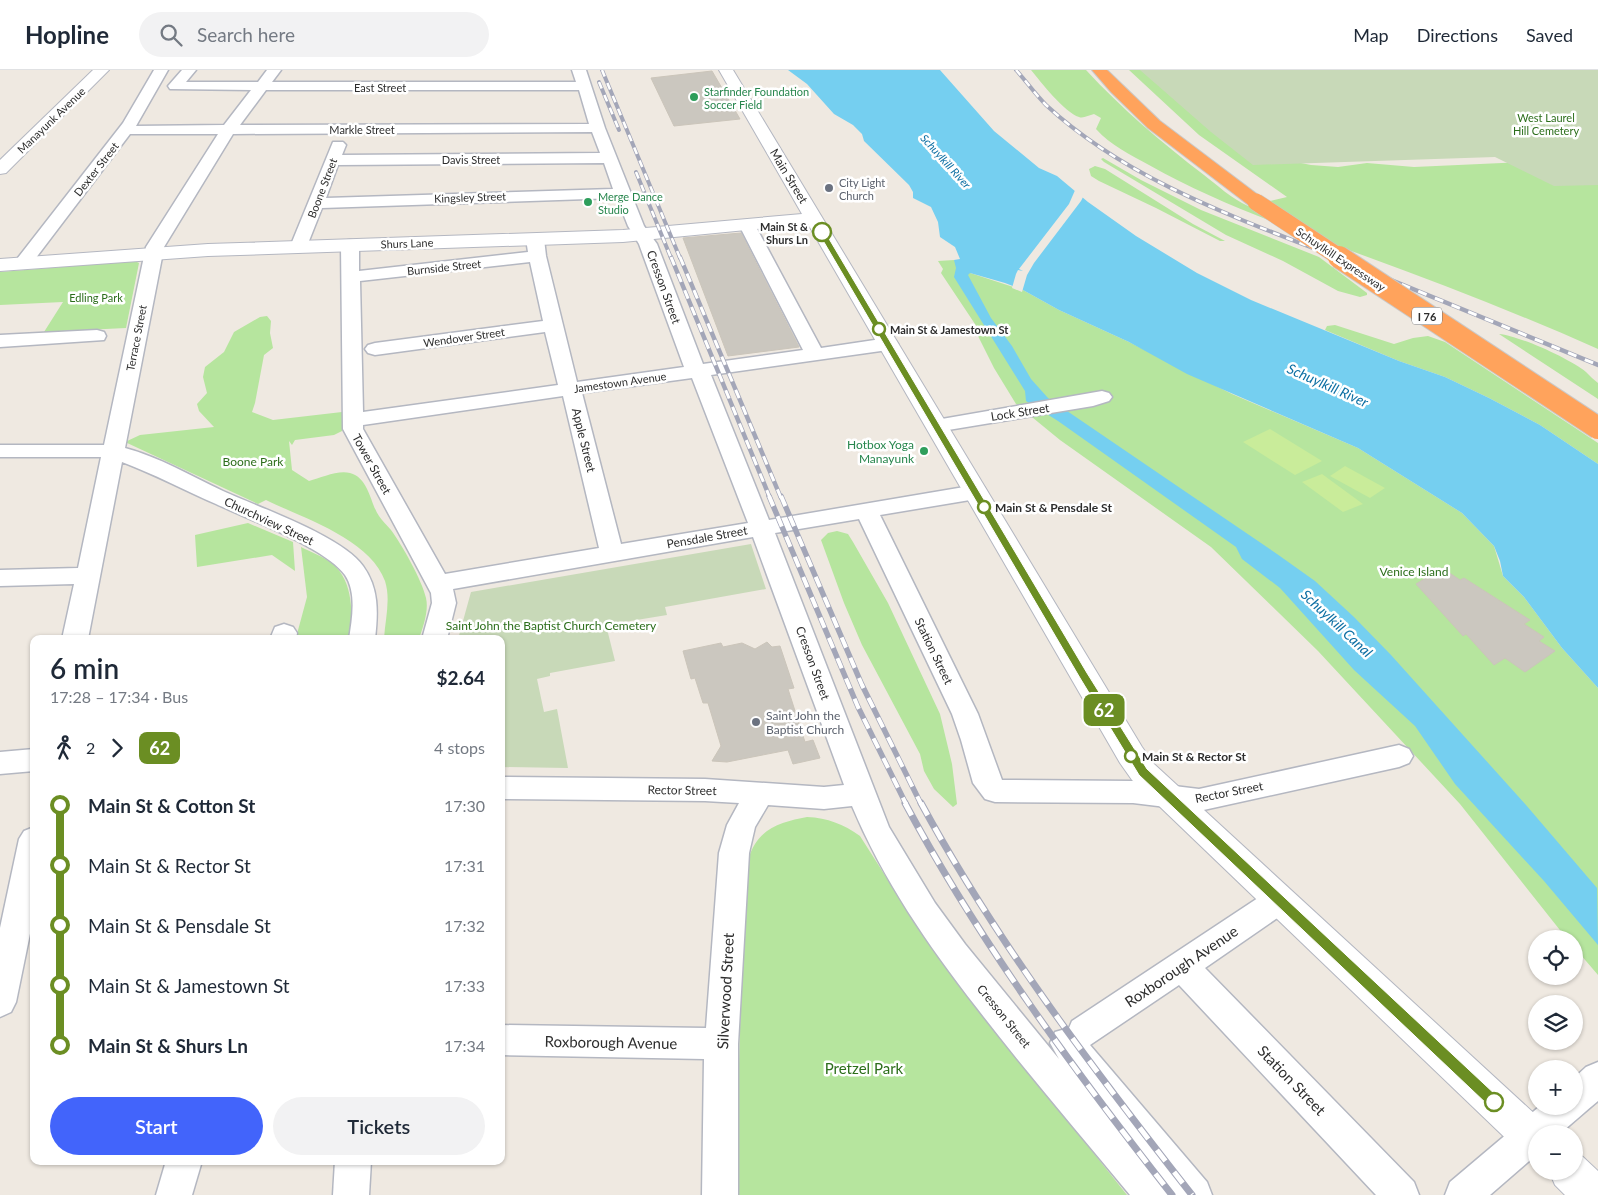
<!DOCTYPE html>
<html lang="en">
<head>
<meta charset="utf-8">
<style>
  body { margin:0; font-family:Lato,sans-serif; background:#f2f2f3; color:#1f2937; height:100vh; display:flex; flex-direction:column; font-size:19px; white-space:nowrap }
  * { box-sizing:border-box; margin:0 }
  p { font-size:16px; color:#747a83 }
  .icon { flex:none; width:28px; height:28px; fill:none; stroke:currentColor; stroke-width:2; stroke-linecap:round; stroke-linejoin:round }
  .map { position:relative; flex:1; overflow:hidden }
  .details { position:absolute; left:30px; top:565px; width:475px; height:530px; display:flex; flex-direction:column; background:#fff; border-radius:10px; box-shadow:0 1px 4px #0004 }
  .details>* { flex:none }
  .badge { padding:0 10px; border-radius:8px; font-size:18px; line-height:32px }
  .tools { position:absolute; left:1528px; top:860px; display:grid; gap:10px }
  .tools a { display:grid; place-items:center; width:55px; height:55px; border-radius:50%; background:#fff; box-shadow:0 1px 4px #0004; font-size:25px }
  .map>.badge { position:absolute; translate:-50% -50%; box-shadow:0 0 0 2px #fff }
  .legs { display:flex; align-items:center; gap:8px; height:55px; padding:0 20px; font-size:16px }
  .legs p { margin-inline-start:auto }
  .overview { display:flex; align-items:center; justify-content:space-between; height:85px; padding:0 20px }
  h1 { font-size:28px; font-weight:600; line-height:38px }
  .button { display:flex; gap:10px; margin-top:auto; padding:10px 20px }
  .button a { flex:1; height:58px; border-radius:30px; background:#4264fb; color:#fff; font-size:20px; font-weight:600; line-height:58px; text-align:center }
  .button a+a { background:#f2f2f3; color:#1f2937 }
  ul { padding:0 20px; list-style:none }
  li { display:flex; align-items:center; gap:18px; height:60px; font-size:19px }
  li i { display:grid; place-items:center; width:8px; height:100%; margin:0 6px; background:currentColor }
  li i::after { content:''; width:12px; height:12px; margin:-6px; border:4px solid; border-radius:50%; background:#fff }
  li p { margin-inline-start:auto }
  li:first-child i { background:linear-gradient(#0000 50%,currentColor 0) }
  li:last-child i { background:linear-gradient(currentColor 50%,#0000 0) }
  header { display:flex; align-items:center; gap:30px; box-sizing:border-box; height:70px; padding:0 25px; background:#fff; border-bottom:1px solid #e0e1e3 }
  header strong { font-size:24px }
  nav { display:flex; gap:28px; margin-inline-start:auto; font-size:18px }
  .search { width:350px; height:45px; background:#f2f2f3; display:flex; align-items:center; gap:12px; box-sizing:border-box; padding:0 18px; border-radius:28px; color:#747a83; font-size:19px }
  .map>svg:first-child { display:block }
</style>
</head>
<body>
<header>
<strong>Hopline</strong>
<div class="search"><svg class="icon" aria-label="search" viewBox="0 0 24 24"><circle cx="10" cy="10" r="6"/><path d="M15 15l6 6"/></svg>Search here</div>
<nav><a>Map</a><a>Directions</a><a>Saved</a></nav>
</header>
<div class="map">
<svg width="1598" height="1125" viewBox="0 0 1598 1125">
  <rect width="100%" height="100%" fill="#efe9e1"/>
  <!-- green -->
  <g fill="#b6e59e">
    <path d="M1031 0H1086C1122 39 1162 73 1204 105 1217 115 1232 129 1248 136L1287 127 1199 65 1129 0H1175L1296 92 1311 95 1338 97 1367 93 1414 97 1524 92 1598 70V279C1522 245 1444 215 1365 186 1292 159 1218 134 1149 95 1131 85 1110 75 1096 59L1101 48 1094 44C1089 45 1083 49 1079 47 1065 43 1040 11 1031 0Z"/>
    <path d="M1103 88 1141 110 1201 140 1319 187 1367 223V225L1360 227 1338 221 1283 191 1226 165 1104 92 1101 89Z"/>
    <path d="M1095 96 1105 99 1193 154 1225 171H1220L1156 138 1099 111 1091 106 1089 99Z"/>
    <path d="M954 190 964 201 1023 220 1059 240 1129 272 1232 324 1358 378 1462 443 1494 476 1503 506 1524 527 1562 578 1598 618V905L1574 877V869H1567L1460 734 1318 581 1211 477 1060 370 1016 334 994 298 976 262 979 260 941 203 943 199 938 191Z"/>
    <path d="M135 191 139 193 126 258 44 262 63 232 0 235V202Z"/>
    <path d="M267 246 271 251 270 263 273 278 264 285 255 333 252 342 273 350 342 342V361L334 365 295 370 292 375 289 371 292 400 309 411C321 408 337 400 350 403 369 408 370 433 379 446 382 451 387 455 391 460 402 475 422 510 426 528 429 541 423 557 419 569H384C385 550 391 530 385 511 370 469 303 448 266 430L258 434 125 372 140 365 214 357 199 341 197 334 207 323 203 307 205 297 224 282 234 262 260 247Z"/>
    <path d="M1335 255 1394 274 1413 268 1428 266 1445 272 1598 373V394L1540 355 1489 328 1445 307 1399 291 1325 260 1327 256Z"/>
    <path d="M1499 264C1520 266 1570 289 1586 302 1590 306 1594 310 1598 313V329Z"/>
    <path d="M248 453 293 472 295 501 272 485 197 497 195 465Z"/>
    <path d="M837 461 848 464 853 472 888 533 940 644 952 694 957 734 953 737 934 719 924 701 920 684 862 575 844 533 821 470 828 463Z"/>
    <path d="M301 477C311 482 324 487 333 494 354 513 352 543 351 569H290L297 564 307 527Z"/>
    <path d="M807 747C828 748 843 754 860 766L925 868 951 904 1127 1125H737C738 1038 739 951 744 863 745 838 741 795 755 774 767 755 787 751 807 747Z"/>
  </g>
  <!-- cemetery -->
  <g fill="#c8d9b8">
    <path d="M1140 0H1598V115L1554 116 1495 87 1253 95 1211 62Z"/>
    <path d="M751 474 766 519 665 537 667 545 606 555 615 591 550 603V606L537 609 544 642 557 639 568 698 501 697V569H458L471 522Z"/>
  </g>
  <!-- pitch -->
  <g fill="#c9ec9a">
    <path d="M1270 359 1322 391 1295 405 1243 372Z"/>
    <path d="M1345 396 1385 418 1370 428 1330 406Z"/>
    <path d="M1322 404 1363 434 1343 442 1302 412Z"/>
  </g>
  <!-- water -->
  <path fill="#75cff0" d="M788 0H940L994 61 1039 98 1057 106 1088 132 1136 166 1197 203 1251 230 1399 291 1445 307 1489 328 1540 355 1598 394V618L1562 578 1524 527 1503 506 1500 491 1494 476 1462 443 1358 378 1187 304 1129 272 1059 240 1023 220 1005 213 970 203 968 205 991 248 1012 276 1031 309 1048 328 1277 484 1315 511 1354 547 1391 585 1526 735 1597 818 1598 875 1544 811 1455 714 1415 656 1354 600 1280 518 1242 489 1236 477 1058 351 1026 331 1025 321 954 207 956 198 954 190 960 189 955 177 940 167 938 152 931 137 913 128V122L909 115 864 71 862 64 853 55 834 44 807 14Z"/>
  <!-- pier -->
  <path fill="#efe9e1" d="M1076 118 1084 125 1081 131 1034 193 1027 205 1022 222 1012 218 1016 204 1018 200 1023 201 1019 199 1069 134Z"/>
  <!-- building -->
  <g fill="#cbc7bf" stroke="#cbc5ba">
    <path d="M712 1 740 49 674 56 651 8Z"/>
    <path d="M741 163 799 277 728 286 683 168Z"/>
    <path d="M1442 498 1460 510 1464 508 1530 550 1524 554 1544 567 1539 571 1555 581 1525 602 1505 588 1494 595 1466 564 1463 566 1416 514Z"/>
    <path d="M767 572 772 577 780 576 794 618 788 619 805 672 813 670 820 688 793 694 788 680 727 692 712 691 721 676 708 633H703L695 608 691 609 683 581 721 573 723 577 742 573 755 579Z"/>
  </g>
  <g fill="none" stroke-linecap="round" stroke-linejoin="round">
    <defs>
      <g id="minor">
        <path d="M154 0H168L136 56 224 55 251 20 170 19 168 16 182 0H196L186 12H258L267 0H281L272 12H576L572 0H586L605 58 644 156 657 174 703 294 803 280 739 155 741 151H753L755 155 821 278 888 268 895 270 898 274 895 278 888 280 711 305 769 450 976 415 984 417 987 422 984 427 976 429 880 445 978 644 1002 710 1133 711 1199 719 1399 675 1409 679 1413 686 1409 693 1399 697 1199 741 1133 733 995 732 985 729 973 713 961 670 952 644 859 449 775 463 889 757 935 833 965 874 1059 989 1050 973 1055 962 1069 958 1072 951 1267 822 1278 818 1289 822 1293 831 1289 840 1205 898 1414 1112 1419 1125H1376L1179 915 1090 975 1207 1112 1212 1125H1130C1079 1063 1026 1002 977 938 928 875 883 810 852 736L824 739 768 735 755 757 749 783 738 974V1125H702L704 989 501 985V955L706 958 719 783 727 755 739 733 705 731 501 729V707L705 709 824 717 844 715 753 467 453 519 456 533 447 569H422L432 533 431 523 343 359 341 175 344 171 350 170 356 171 359 175V201L528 182 526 169 529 165H541L544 169 546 186 577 312 684 297 639 174 628 156 617 128 322 138 305 181 299 182 293 181 290 177 333 72H343L346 75 342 85 600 83 592 62 233 64 164 177 125 378C159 387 191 406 223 421 258 437 342 466 363 496 379 518 378 542 375 569H349C352 549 357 523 345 505 326 478 248 449 216 434 184 420 154 404 122 392L88 569H62L74 514 0 516V500L78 498 101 387H0V375H104L146 177 218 64H130L29 197 23 198 17 197 14 193 17 189 123 53ZM266 20H579L589 54 240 55ZM604 93 613 119 326 128 338 95ZM530 192 543 251 375 273 368 275 365 279 368 283 375 285 545 262 558 315 363 342 360 211ZM692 308 748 453 621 474 582 323ZM563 326 599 478 445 504 363 359V355Z"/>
        <path d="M97 260 104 262 106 266 104 270 0 277V265Z"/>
        <path d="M1102 321 1109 323 1112 327 1109 331 1093 336 936 362 929 360 926 356 929 352 936 350Z"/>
        <path d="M284 554 293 557 297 563 296 569H270L275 557Z"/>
        <path d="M34 679V701L0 704V682Z"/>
        <path d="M34 757V844L16 932 11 942 0 947V858L19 769 24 761Z"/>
        <path d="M1598 992V1031C1585 1042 1573 1052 1560 1064H1536V1085L1490 1125H1445L1450 1112 1540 1036H1574V1008L1586 997Z"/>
        <path d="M166 1091H202L192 1125H156Z"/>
        <path d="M335 1091H371L369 1125H333Z"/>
      </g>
      <g id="tertiary">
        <path d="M93 0H109L6 103 0 104V90Z"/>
        <path d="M719 0H733L1142 677 1154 694 1550 1058 1552 1064H1536V1090L1522 1084 1132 710 1120 693 808 154 623 172 208 186 0 201V189L208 174 623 160 802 144Z"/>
        <path d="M1574 1083 1583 1087 1598 1101V1125H1565L1555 1115 1549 1101H1574Z"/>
      </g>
      <path id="motorway" d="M1092 0H1107L1160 51 1262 128 1265 132 1262 136 1256 137 1250 136 1148 58 1111 22Z"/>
    </defs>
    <!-- minor casing -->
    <use href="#minor" stroke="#b4b7c1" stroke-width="3"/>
    <!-- tertiary casing -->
    <use href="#tertiary" stroke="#b4b7c1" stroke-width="2"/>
    <!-- motorway casing -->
    <use href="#motorway" stroke="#c9c9c9" stroke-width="2"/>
    <!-- minor -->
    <use href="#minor" fill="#fff" fill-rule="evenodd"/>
    <!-- tertiary -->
    <use href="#tertiary" fill="#fff" fill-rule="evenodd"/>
    <!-- motorway -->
    <use href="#motorway" fill="#ffa35c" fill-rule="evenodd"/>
    <defs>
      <g id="rail-far3">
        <path d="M602 0 680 188"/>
        <path d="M1016 0C1026 11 1035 24 1046 35 1127 110 1237 148 1338 188"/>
        <path d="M599 12 619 60"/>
        <path d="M636 102 671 188"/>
      </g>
      <g id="rail-far2">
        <path d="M671 187 770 428"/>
        <path d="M680 187 781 428"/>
        <path d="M1335 187 1598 295"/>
      </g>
      <g id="rail-far1">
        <path d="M769 426 858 637 906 734"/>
        <path d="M781 426 862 615 921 734"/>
      </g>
      <g id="rail">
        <path d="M905 733C980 873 1074 1000 1172 1125"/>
        <path d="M921 733C997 873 1094 1000 1192 1125"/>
      </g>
    </defs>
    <!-- rail-far3 casing -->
    <use href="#rail-far3" stroke="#a3a6b8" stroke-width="4"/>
    <!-- rail-far2 casing -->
    <use href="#rail-far2" stroke="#a3a6b8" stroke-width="4.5"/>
    <!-- rail-far1 casing -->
    <use href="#rail-far1" stroke="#a3a6b8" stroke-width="5.5"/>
    <!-- rail casing -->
    <use href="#rail" stroke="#a3a6b8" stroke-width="7"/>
    <!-- rail-far3 -->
    <use href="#rail-far3" stroke="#fff" stroke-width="2.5" stroke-dasharray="7" stroke-linecap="butt"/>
    <!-- rail-far2 -->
    <use href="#rail-far2" stroke="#fff" stroke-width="3" stroke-dasharray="9" stroke-linecap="butt"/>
    <!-- rail-far1 -->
    <use href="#rail-far1" stroke="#fff" stroke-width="4" stroke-dasharray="11" stroke-linecap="butt"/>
    <!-- rail -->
    <use href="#rail" stroke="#fff" stroke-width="5" stroke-dasharray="14" stroke-linecap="butt"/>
    <defs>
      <path id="motorway-bridge-far1" d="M1256 132 1341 188"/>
      <path id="motorway-bridge" d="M1339 187 1598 358"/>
    </defs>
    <!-- motorway-bridge-far1 casing -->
    <use href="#motorway-bridge-far1" stroke="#c9c9c9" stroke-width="18" stroke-linecap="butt"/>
    <!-- motorway-bridge casing -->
    <use href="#motorway-bridge" stroke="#c9c9c9" stroke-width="24" stroke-linecap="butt"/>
    <!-- motorway-bridge-far1 -->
    <use href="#motorway-bridge-far1" stroke="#ffa35c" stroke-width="17"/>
    <!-- motorway-bridge -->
    <use href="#motorway-bridge" stroke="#ffa35c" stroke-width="22"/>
  </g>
  <!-- line-1 -->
  <path fill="#6b8e23" stroke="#fff" d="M819 160 825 162 1087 603 1147 699 1498 1027 1500 1032 1498 1036 1494 1038 1489 1036 1139 705 1080 608 818 162Z"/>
  <!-- markers -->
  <g fill="#2e9e5b" stroke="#fff" stroke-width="2">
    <circle cx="694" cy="27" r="5"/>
    <circle cx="588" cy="132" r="5"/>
    <circle cx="924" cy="381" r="5"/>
  </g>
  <g fill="#6b7280" stroke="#fff" stroke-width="2">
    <circle cx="829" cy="118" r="5"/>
    <circle cx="756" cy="652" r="5"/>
  </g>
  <g fill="#fff" stroke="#6b8e23" stroke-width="2.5">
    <circle cx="822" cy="162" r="9"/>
    <circle cx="879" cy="259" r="6"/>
    <circle cx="984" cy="437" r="6"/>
    <circle cx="1131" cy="686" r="6"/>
    <circle cx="1494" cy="1032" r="9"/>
  </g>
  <g text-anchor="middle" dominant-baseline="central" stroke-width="5" stroke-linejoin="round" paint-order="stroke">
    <!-- far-street labels -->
    <g font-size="11" fill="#2e2e2e" stroke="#fff">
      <text x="380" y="17">East Street</text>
      <text transform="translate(51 50) rotate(-44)">Manayunk Avenue</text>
      <text x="362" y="59">Markle Street</text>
      <text x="471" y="89">Davis Street</text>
      <text transform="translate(96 99) rotate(-52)">Dexter Street</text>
      <text transform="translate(322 118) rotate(-69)">Boone Street</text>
      <text transform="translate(470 127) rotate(-2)">Kingsley Street</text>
      <text transform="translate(407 173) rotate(-2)">Shurs Lane</text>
      <text transform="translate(1341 189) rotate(34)">Schuylkill Expressway</text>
      <text transform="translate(444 197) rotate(-6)">Burnside Street</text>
      <text transform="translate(464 267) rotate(-8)">Wendover Street</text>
      <text transform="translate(136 268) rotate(-79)">Terrace Street</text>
      <text transform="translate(620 312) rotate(-8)">Jamestown Avenue</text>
    </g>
    <!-- far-leisure labels -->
    <g font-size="11" fill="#27864d" stroke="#fff" text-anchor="start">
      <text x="704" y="21">Starfinder Foundation<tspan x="704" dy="13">Soccer Field</tspan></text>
      <text x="598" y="126">Merge Dance<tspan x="598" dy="13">Studio</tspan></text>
    </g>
    <!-- far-park labels -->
    <g font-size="11" fill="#2c6e1b" stroke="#fff">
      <text x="1546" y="47">West Laurel<tspan x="1546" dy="13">Hill Cemetery</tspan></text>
      <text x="96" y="227">Edling Park</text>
    </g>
    <!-- far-water labels -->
    <g font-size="11" font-style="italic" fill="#0d6fa3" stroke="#fff">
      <text transform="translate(946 91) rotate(48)">Schuylkill River</text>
    </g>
    <!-- far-worship labels -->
    <g font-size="11" fill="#5b616d" stroke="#fff" text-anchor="start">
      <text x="839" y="112">City Light<tspan x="839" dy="13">Church</tspan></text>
    </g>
    <!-- far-stop labels -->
    <g font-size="11" font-weight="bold" fill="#2e2e2e" stroke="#fff" text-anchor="end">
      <text x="808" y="156">Main St &amp;<tspan x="808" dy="13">Shurs Ln</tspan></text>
      <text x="890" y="259" text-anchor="start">Main St &amp; Jamestown St</text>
    </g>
    <!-- shield labels -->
    <rect fill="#fff" stroke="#6d6d6d" stroke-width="1" x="1412" y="237.5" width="30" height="17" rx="4"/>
    <g font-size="11" font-weight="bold" fill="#2e2e2e">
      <text x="1427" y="246">I 76</text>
    </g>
    <!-- street labels -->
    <g font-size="12" fill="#2e2e2e" stroke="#fff">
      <text transform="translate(789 106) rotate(59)">Main Street</text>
      <text transform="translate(664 217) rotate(70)">Cresson Street</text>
      <text transform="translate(1020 342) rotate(-9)">Lock Street</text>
      <text transform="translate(584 370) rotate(76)">Apple Street</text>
      <text transform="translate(372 394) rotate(61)">Tower Street</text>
      <text transform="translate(269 451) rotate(25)">Churchview Street</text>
      <text transform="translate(707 467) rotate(-10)">Pensdale Street</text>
      <text transform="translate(934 581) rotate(64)">Station Street</text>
      <text transform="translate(813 593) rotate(70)">Cresson Street</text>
      <text transform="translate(682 720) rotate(1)">Rector Street</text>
      <text transform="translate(1229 722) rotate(-11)">Rector Street</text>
      <text transform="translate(1004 946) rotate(51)">Cresson Street</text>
    </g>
    <!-- leisure labels -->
    <g font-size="12" fill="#27864d" stroke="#fff" text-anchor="end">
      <text x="914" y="374">Hotbox Yoga<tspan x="914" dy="14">Manayunk</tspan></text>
    </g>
    <!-- park labels -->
    <g font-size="12" fill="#2c6e1b" stroke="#fff">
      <text x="253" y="391">Boone Park</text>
      <text x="1414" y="501">Venice Island</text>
      <text x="551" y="555">Saint John the Baptist Church Cemetery</text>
    </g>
    <!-- stop labels -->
    <g font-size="12" font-weight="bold" fill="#2e2e2e" stroke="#fff" text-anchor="start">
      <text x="995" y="437">Main St &amp; Pensdale St</text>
      <text x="1142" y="686">Main St &amp; Rector St</text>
    </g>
    <!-- worship labels -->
    <g font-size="12" fill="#5b616d" stroke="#fff" text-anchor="start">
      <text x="766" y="645">Saint John the<tspan x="766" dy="14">Baptist Church</tspan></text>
    </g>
    <!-- water labels -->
    <g font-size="14" font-style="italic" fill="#0d6fa3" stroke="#fff">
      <text transform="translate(1328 315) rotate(24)">Schuylkill River</text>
      <text transform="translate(1337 553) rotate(43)">Schuylkill Canal</text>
    </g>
    <!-- near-street labels -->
    <g font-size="15" fill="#2e2e2e" stroke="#fff">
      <text transform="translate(1181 896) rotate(-34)">Roxborough Avenue</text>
      <text transform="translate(725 921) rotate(-87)">Silverwood Street</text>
      <text transform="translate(611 972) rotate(1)">Roxborough Avenue</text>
      <text transform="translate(1292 1010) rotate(46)">Station Street</text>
    </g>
    <!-- near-park labels -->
    <g font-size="15" fill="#2c6e1b" stroke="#fff">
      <text x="864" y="998">Pretzel Park</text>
    </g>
  </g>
</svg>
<div class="tools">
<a><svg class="icon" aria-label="locate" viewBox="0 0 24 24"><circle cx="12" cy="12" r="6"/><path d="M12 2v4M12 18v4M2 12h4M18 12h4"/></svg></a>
<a><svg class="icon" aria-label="layers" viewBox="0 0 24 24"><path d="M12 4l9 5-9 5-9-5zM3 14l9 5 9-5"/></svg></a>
<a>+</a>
<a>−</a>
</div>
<b class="badge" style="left:1104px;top:640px;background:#6b8e23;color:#fff">62</b>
<section class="details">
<div class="overview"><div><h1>6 min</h1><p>17:28 – 17:34 · Bus</p></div><b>$2.64</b></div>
<div class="legs"><svg class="icon" aria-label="walk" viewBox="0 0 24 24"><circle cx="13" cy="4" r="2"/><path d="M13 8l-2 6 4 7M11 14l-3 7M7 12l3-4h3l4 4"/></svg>2<svg class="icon" aria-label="forward" viewBox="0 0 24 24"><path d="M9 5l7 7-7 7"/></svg><b class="badge" style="background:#6b8e23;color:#fff">62</b><p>4 stops</p></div>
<ul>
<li><i style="color:#6b8e23"></i><b>Main St &amp; Cotton St</b><p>17:30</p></li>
<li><i style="color:#6b8e23"></i><span>Main St &amp; Rector St</span><p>17:31</p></li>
<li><i style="color:#6b8e23"></i><span>Main St &amp; Pensdale St</span><p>17:32</p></li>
<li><i style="color:#6b8e23"></i><span>Main St &amp; Jamestown St</span><p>17:33</p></li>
<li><i style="color:#6b8e23"></i><b>Main St &amp; Shurs Ln</b><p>17:34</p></li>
</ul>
<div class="button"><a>Start</a><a>Tickets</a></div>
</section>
</div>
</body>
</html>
